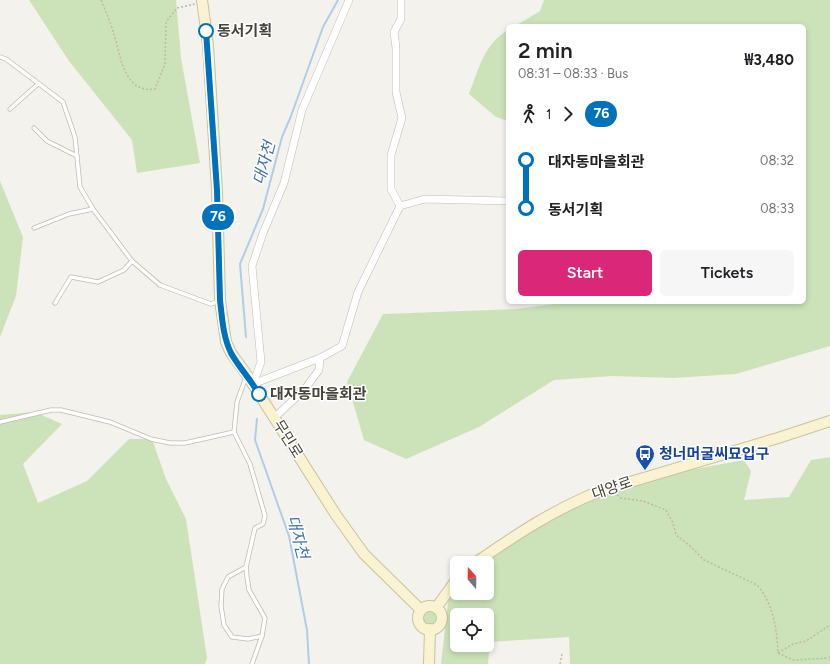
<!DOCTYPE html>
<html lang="en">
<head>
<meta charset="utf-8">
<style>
  body { margin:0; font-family:Figtree,"Noto Sans KR",sans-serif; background:#f6f6f6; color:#202124; height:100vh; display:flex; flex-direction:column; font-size:15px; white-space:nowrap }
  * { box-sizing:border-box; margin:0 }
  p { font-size:13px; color:#757577 }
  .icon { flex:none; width:22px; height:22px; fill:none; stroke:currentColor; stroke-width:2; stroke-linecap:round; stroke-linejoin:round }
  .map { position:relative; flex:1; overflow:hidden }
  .sheet { position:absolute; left:506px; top:24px; width:300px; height:280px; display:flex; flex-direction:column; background:#fff; border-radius:6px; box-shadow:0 2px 6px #0003 }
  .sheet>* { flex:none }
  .badge { padding:0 8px; border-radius:13px; font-size:14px; line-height:26px }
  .needle { width:26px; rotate:340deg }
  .buttons { position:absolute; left:450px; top:556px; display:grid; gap:8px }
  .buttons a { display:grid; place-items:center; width:44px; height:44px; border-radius:6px; background:#fff; box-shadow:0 2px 6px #0003; font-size:20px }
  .map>.badge { position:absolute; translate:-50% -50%; box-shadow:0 0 0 2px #fff }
  .legs { display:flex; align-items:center; gap:6px; height:44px; padding:0 12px; font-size:13px }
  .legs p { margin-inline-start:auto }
  .headline { display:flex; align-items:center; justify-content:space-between; height:68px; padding:0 12px }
  h1 { font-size:22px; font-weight:600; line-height:30px }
  .cta { display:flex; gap:8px; margin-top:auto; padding:8px 12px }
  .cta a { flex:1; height:46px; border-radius:6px; background:#db2777; color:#fff; font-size:16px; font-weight:600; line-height:46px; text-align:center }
  .cta a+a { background:#f6f6f6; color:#202124 }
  ul { padding:0 12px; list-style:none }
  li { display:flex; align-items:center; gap:14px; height:48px; font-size:15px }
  li i { display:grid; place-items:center; width:6px; height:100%; margin:0 5px; background:currentColor }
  li i::after { content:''; width:10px; height:10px; margin:-5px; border:3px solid; border-radius:50%; background:#fff }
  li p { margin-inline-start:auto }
  li:first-child i { background:linear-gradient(#0000 50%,currentColor 0) }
  li:last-child i { background:linear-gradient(currentColor 50%,#0000 0) }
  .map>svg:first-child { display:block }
</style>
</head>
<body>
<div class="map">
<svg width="830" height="664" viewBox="0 0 830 664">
  <rect width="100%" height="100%" fill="#f4f2ec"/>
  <!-- green -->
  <g fill="#cce3ba" fill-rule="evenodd">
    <path d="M29 0H176L181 58 200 163 137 173 132 140 69 61Z"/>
    <path d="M544 0H830V346L736 374 673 378 612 376 554 380 479 427 406 459 364 440 347 382 383 314 516 309 570 302H804V26H515L540 11Z"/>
    <path d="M508 30V121L496 117 469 94C479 69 483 45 508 30Z"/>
    <path d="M0 181 23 237 16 296 0 337Z"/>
    <path d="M35 412 62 424 23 464 38 503 87 481 129 439H152L166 479 186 519 207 658 205 664H0V415Z"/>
    <path d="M830 457V664H570L569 637 490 642 488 664H441L449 593 457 586V593H487L486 563 548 511 684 471 744 460 751 471 744 500 789 497 811 460ZM457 615H487V645H457Z"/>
    <circle cx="430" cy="618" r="7"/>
  </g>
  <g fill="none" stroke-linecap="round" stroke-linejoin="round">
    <!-- stream -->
    <g stroke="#b0cce9" stroke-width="2">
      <path d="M246 337 240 264 263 209 282 137 291 116 323 27 338 0"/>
      <path d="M257 419 255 440 289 536 307 630 309 664"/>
    </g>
    <defs>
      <g id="lane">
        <path d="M0 57 6 59 63 102 75 137 80 187 93 209 132 261 160 285 211 304 219 301"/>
        <path d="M10 109 38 84"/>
        <path d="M34 128 47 141 77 156"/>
        <path d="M34 228 69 214 93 209"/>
        <path d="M55 303 71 277 98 282 124 270 132 261"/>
        <path d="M0 422 51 410H61L110 422 151 439 170 443H185L234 432 237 402 246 377"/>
        <path d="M234 432 250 464 265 516 263 524 255 528 246 567 247 577 249 590 265 618 262 636 252 664"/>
        <path d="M246 567 228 577 222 589 221 606 224 625 232 637 248 639 262 636"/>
      </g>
      <g id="street">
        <path d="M400 206 391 189V155L402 118 396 92V48L394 32 401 19V0"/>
        <path d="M253 384 261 362 252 266 263 233 284 183 302 110 349 0"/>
        <path d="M253 384 320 358 342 346 358 292 400 206 425 199 508 201"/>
        <path d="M274 418 304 390 319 370 320 358"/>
      </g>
      <g id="secondary">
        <path d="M202 0 208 45 217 190 220 300 226 342 231 353 247 375 336 515 364 554 421 610"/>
        <path d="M475 563C517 534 553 510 600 491L778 438 830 421"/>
        <circle cx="430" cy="618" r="12"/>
        <path d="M436 608 457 579"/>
        <path d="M429 664 430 629"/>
      </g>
    </defs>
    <!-- lane casing -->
    <use href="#lane" stroke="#bfbbaf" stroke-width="5"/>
    <!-- street casing -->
    <use href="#street" stroke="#bfbbaf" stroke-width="8"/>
    <!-- secondary casing -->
    <use href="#secondary" stroke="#c8c29d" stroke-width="12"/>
    <!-- path -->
    <g stroke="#bfb8a2" stroke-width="1.5" stroke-dasharray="2 2" stroke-linecap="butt">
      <path d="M101 0C106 12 111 23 114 35 121 56 124 94 155 89L165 64 166 22 177 8 195 4"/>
      <path d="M617 495 621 498 643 501 666 510 673 523 676 535 689 545 704 560 757 585C773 603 777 629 778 653"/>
      <path d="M778 653 793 644 806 641 830 625"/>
      <path d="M778 653 793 660 830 658"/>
      <path d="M560 664 562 654"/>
    </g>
    <!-- lane -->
    <use href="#lane" stroke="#fff" stroke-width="3.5"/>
    <!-- street -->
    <use href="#street" stroke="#fff" stroke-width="7"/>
    <!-- secondary -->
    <use href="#secondary" stroke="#f9f3d1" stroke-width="10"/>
  </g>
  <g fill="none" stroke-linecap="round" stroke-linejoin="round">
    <defs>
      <path id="line-1" d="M206 31 217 190 220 300C222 317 223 337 231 353 238 366 251 380 259 394"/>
    </defs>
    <!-- line-1 casing -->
    <use href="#line-1" stroke="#fff" stroke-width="9"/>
    <!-- line-1 -->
    <use href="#line-1" stroke="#0072bc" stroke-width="6"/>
  </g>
  <!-- icons -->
  <defs>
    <symbol id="bus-pin" viewBox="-11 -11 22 30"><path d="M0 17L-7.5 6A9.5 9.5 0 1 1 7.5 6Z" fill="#1a4fb4" stroke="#fff"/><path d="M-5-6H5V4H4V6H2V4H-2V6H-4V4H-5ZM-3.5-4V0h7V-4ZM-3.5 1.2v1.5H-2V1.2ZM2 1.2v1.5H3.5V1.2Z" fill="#fff"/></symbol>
  </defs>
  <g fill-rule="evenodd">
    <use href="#bus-pin" x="634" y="443" width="22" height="30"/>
  </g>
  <!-- markers -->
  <g fill="#fff" stroke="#0072bc" stroke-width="2">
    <circle cx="206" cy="31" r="7"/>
    <circle cx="259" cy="394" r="7"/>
  </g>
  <g text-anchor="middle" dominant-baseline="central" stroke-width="3" stroke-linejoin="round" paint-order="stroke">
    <!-- stop labels -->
    <g font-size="15" font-weight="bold" fill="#48443a" stroke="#fff" text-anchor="start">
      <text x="217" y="31">동서기획</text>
      <text x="270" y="394">대자동마을회관</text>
    </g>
    <!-- street labels -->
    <g font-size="15" fill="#48443a" stroke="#fff">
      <text transform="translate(288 439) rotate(58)">무민로</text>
      <text transform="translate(612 488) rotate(-19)">대양로</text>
    </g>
    <!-- transit labels -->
    <g font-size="15" font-weight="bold" fill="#164399" stroke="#fff" text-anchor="start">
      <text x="659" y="454">청너머굴씨묘입구</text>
    </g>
    <!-- water labels -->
    <g font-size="16" font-style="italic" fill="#3e71a9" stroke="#fff">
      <text transform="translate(264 163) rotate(-75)">대자천</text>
      <text transform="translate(298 537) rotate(75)">대자천</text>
    </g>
  </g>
</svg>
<div class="buttons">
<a><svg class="needle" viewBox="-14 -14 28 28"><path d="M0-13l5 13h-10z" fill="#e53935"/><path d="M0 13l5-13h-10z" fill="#757577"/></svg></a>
<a><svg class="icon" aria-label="locate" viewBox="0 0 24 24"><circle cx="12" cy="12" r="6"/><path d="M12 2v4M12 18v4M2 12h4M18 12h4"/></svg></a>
</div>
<b class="badge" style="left:218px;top:217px;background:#0072bc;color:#fff">76</b>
<section class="sheet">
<div class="headline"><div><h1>2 min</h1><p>08:31 – 08:33 · Bus</p></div><b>₩3,480</b></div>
<div class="legs"><svg class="icon" aria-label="walk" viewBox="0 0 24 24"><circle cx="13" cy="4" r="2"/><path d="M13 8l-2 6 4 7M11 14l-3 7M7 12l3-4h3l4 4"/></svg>1<svg class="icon" aria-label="forward" viewBox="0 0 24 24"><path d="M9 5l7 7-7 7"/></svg><b class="badge" style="background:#0072bc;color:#fff">76</b></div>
<ul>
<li><i style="color:#0072bc"></i><b>대자동마을회관</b><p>08:32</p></li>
<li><i style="color:#0072bc"></i><b>동서기획</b><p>08:33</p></li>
</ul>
<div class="cta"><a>Start</a><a>Tickets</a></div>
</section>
</div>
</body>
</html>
